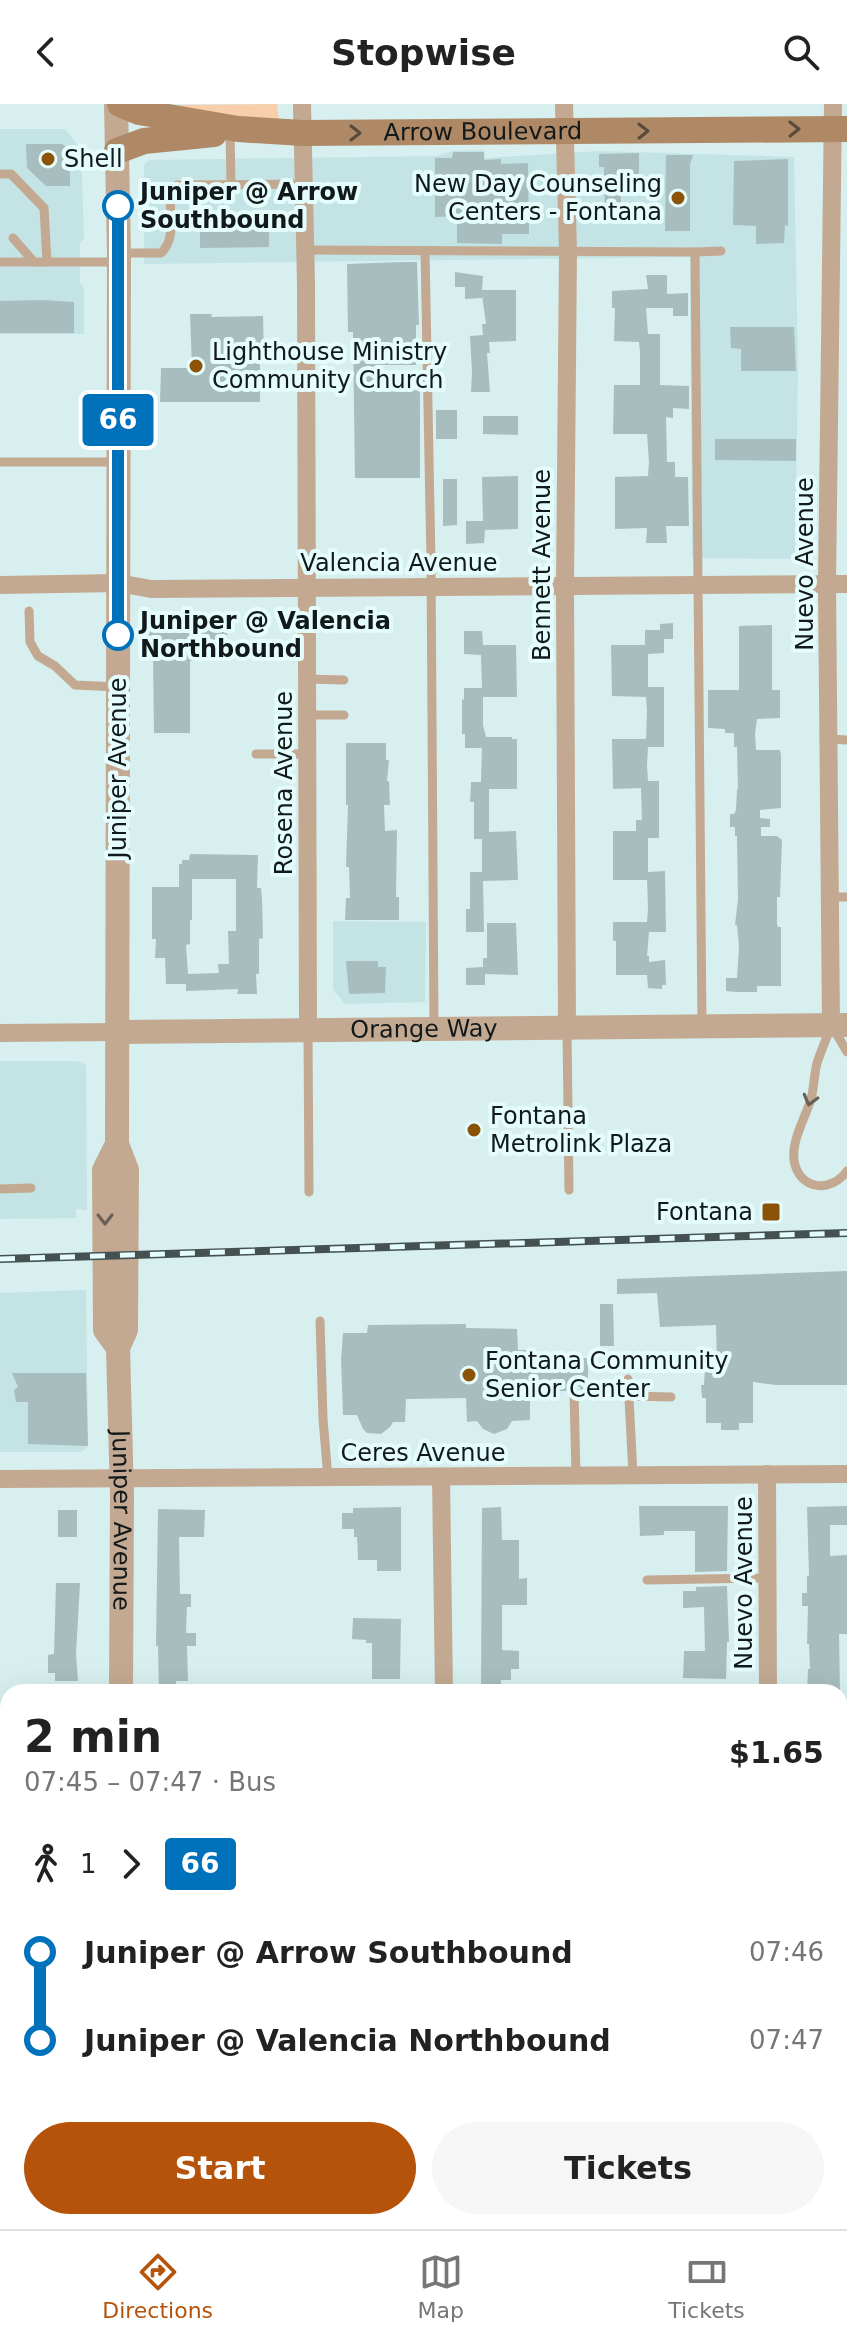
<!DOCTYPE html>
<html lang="en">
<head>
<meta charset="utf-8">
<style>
  body { margin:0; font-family:"DejaVu Sans",sans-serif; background:#f6f6f6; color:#222; height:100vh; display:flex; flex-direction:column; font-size:30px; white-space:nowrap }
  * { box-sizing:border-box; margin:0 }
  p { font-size:26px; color:#767676 }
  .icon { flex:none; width:44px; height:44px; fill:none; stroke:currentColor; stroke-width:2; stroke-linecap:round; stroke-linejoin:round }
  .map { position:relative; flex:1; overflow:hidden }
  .panel { position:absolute; left:0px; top:1580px; width:848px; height:546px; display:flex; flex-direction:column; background:#fff; border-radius:24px 24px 0 0; box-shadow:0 8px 32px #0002 }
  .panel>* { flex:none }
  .badge { padding:0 16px; border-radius:6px; font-size:28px; line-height:52px }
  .map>.badge { position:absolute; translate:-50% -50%; box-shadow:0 0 0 4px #fff }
  .legs { display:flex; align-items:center; gap:12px; height:88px; padding:0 24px; font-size:26px }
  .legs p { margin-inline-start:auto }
  .headline { display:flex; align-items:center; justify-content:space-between; height:136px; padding:0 24px }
  h1 { font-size:44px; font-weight:600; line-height:60px }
  .action { display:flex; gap:16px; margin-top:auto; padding:16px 24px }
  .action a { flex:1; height:92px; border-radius:48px; background:#b45309; color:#fff; font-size:32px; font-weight:600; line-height:92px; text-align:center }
  .action a+a { background:#f6f6f6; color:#222 }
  ul { padding:0 24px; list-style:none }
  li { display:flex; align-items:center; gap:28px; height:88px; font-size:30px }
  li i { display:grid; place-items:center; width:12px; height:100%; margin:0 10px; background:currentColor }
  li i::after { content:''; width:20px; height:20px; margin:-10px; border:6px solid; border-radius:50%; background:#fff }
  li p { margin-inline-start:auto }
  li:first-child i { background:linear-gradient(#0000 50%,currentColor 0) }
  li:last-child i { background:linear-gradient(currentColor 50%,#0000 0) }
  header { display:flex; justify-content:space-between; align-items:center; height:104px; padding:0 24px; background:#fff; font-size:36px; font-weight:600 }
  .menu { display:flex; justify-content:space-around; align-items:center; height:112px; border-top:2px solid #e0e0e0; background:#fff; font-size:22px; color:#767676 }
  .menu a { display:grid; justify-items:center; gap:4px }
  .menu .selected { color:#b45309 }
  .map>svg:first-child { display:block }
</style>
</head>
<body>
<header><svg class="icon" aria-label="back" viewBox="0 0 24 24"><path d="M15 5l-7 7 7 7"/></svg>Stopwise<svg class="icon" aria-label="search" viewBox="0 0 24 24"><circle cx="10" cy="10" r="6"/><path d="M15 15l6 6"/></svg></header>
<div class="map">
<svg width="847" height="2125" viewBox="0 0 847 2125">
  <rect width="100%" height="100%" fill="#d8efef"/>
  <!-- built -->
  <g fill="#c3e3e4">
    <path d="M0 25H65L81 45 84 135 80 138V179L84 184V230H0Z"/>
    <path d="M484 46 485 54 600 47 794 53 798 263 795 455 692 454 690 153 144 160V61L149 56 437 52 453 47Z"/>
    <path d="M333 817 426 818 425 898 345 900 333 885Z"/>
    <path d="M0 957H77L86 961 87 1106 76 1105V1114L0 1115Z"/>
    <path d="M86 1186 88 1340 86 1345 80 1348H0V1189Z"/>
    <rect x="840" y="1843" width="7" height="71"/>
    <path d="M840 1975H847V2125H140V2118H840Z"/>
    <rect x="0" y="1979" width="8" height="78"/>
  </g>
  <!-- green -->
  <path fill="#f8cfaa" d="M277 0 279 17 179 5V1Z"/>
  <!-- building -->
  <g fill="#a8bdbe" fill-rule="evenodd">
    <path d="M26 40H62L70 46V82H46L27 64Z"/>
    <path d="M453 48H484V56L501 55V60L528 59 529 130H502V140L457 139V112L435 113V54H452Z"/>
    <path d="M639 49V81H621V111H605L604 63H599V50Z"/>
    <path d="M666 51H693L690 60V127H665Z"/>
    <path d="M788 55V122L785 121 784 139 756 140V122L733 121 734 57Z"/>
    <path d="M200 112H269V143L200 144Z"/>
    <path d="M402 158H417L419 221H416V261H380L381 288 420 286V374H355L353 228H348L347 160Z"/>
    <path d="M455 168 483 172 482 186H516V237L489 238 490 249H487L490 288H471L472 268 470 232 483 231 482 220H486L482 191V194L465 195V183H455Z"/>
    <path d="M646 171H667V190L688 189V212H673V204H646L648 230H660V281L689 282V305L673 304V314L666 313 667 358H675V373H688L689 422H666L667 439H646L647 424 615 425V373L648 372 649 358 647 330H613L614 281H640V248L639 238 614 237 615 204H612V187L648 185Z"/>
    <path d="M42 196 74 198V229H0V197Z"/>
    <path d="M190 210H212L211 213 263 212 264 254H260V298H160L161 264H192Z"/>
    <path d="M730 223H794L796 267H741V245L731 244Z"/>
    <rect x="436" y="306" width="21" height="29"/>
    <path d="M483 312H518V331L483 330Z"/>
    <path d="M715 335H796V357L715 356Z"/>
    <path d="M518 372V425L485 426 484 439 466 440V417H483L482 373Z"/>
    <path d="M443 375H457V421L443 422Z"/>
    <path d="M148 518H227V557H190V629H154L153 551H148Z"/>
    <path d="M673 519V535H664V549L648 550V583H664V643H648L647 662 648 677H659V734H648V768L665 767 666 828H649L647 852H649V858L665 856 666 881H662V885L648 884 647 871H616V837H613V818H647L648 804 647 776H613V727H636V716H642L641 684 613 685 612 635H646L647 607 646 593 612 592 611 541H645V526H660V520Z"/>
    <path d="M772 521V586H780V614L757 615 755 630 756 646H780L781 651V704L760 706V714L770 715V723H761V732H777L782 736 780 793H777V820L778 823H781V882H757V888H737L726 887V874H737L739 842 737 821H735L738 795 737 732H735V723H730V710H734L736 706 737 685H738L737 643H734V629H725V625L708 624V586H739V522Z"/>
    <path d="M464 527H482L483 541H516L517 593H483V621L486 633H512V635H517V685H489V728L516 727 518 776 483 777 484 828H466V805H470V768H482V735H474V698H470L471 678H481L482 644H465V630H462V595L464 596V584H482L481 551 464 550Z"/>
    <path d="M346 639H386V656H389L387 677H389L390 701H384L385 727 397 726 396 793H399V816H345L346 794H350L349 763H346L348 701H346Z"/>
    <path d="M190 750 258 751 257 784H261L262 795 263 834 259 835V870H256L257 890H237L238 885 186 887V880H166L165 854H155L156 835H152V783H179V760H182V756H189ZM192 775H236V827H228L229 860H218L219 869 188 870 186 841 190 840V816H192Z"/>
    <path d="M487 819H516L518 871 485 870V881H466V864L483 863V854H487Z"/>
    <path d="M346 857H378V863H386L385 889 349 890Z"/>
    <path d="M847 1167V1281H776L753 1278V1319H739V1326H721V1319H706V1294H702L701 1281H704L705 1263H717L716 1221 660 1223 657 1189 617 1190V1175Z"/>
    <path d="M600 1200H613L614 1242H600Z"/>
    <path d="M466 1220V1224L517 1225 518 1246H527L526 1264H557L558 1254H588V1287H581L580 1283 575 1281 569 1282 567 1287H558V1277H530V1316L512 1317 507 1325 494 1330 483 1325 477 1317 467 1318 466 1294 406 1295 405 1318H393L390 1323 381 1330 367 1329 363 1325 357 1311H343L341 1256 343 1229H367L368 1221Z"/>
    <path d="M12 1269H86L88 1342 28 1340V1298H16L14 1286 18 1283Z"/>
    <path d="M639 1402H728L727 1467 695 1468V1427H664V1431L640 1432Z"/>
    <path d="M847 1402V1421H830V1452L847 1451V1530H839L840 1588H807L808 1565H810L809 1540H807L808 1502H802V1489H807V1472H809L807 1403Z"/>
    <path d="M401 1403V1467H377V1456H358L357 1433H354V1425H342V1409H353V1404Z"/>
    <path d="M501 1403 502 1436H519V1475L527 1474V1501H502V1546L519 1547V1565H511V1576H501V1588H481L482 1404Z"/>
    <path d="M158 1405 205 1406 204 1433H179L180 1490H191V1503H187L186 1529H196V1542H187L188 1577H176V1588H159L158 1542H156Z"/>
    <rect x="58" y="1406" width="19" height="27"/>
    <path d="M56 1479H80L76 1550 78 1577H55V1569H48V1551L54 1550Z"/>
    <path d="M727 1482 729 1538H727L726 1575 683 1574 684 1547H705L704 1503 683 1504V1487H696V1483Z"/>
    <path d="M353 1514 401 1515 400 1575H372V1539H366V1536L352 1535Z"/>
  </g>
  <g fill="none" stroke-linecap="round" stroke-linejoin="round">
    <!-- service -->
    <g stroke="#c3a991" stroke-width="9">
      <path d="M230 27 231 81"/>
      <path d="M0 70H11L44 104 47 158"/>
      <path d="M13 134 34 158"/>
      <path d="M305 146 695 148 702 922"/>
      <path d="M425 147 431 458 434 923"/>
      <path d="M695 148 721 147"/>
      <path d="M119 149H161C176 136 170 110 170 92L172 86 177 81 304 80"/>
      <path d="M0 158H116"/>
      <path d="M0 358H118"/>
      <path d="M29 507 30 538 38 552 55 562 75 581 118 583"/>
      <path d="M307 575 344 576"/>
      <path d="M307 611H344"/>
      <path d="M829 635 847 636"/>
      <path d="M256 650H307"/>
      <path d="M830 793H847"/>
      <path d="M830 924C826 936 821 947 817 959 814 971 814 984 811 995 805 1015 789 1040 795 1061 803 1087 832 1088 847 1067"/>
      <path d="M833 924 847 948"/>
      <path d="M567 926 569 1086"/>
      <path d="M308 928 309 1088"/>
      <path d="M0 1085 31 1084"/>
      <path d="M320 1217 323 1315 328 1374"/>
      <path d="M628 1275 633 1371"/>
      <path d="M574 1288 576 1372"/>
      <path d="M629 1292 671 1293"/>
      <path d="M647 1476 768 1474"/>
    </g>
    <!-- minor -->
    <g stroke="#c3a991" stroke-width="18">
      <path d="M302 0 306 179 308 925"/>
      <path d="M564 0 568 147 565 482 567 923"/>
      <path d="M0 481 118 479 151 485 847 480"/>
      <path d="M831 921 827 480 833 0"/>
      <path d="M0 929 118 928"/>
      <path d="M767 1370 768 1588"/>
      <path d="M441 1373 444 1588"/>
      <path d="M0 1375 847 1370"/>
    </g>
    <!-- tertiary -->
    <g stroke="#c3a991" stroke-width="24">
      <path id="s1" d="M116 0 119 149 117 1040 127 1066 126 1226 118 1244 122 1391 121 1588"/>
      <path id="s2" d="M118 928 847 921"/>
      <path d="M117 1040 104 1066 105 1226 118 1244"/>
      <path d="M119 2118V2125"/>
    </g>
    <!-- secondary -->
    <g stroke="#af8965" stroke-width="26">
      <path id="s3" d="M120 0 139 8 238 25 303 29 847 25"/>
      <path d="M117 47 144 37 214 30"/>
      <path d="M840 1939H847"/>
      <path d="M0 1945H8"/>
    </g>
    <defs>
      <path id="rail" d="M0 1155 847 1129"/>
    </defs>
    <!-- rail casing -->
    <use href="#rail" stroke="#455051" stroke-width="8"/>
    <!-- rail -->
    <use href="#rail" stroke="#e5fcfc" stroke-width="5" stroke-dasharray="15" stroke-linecap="butt"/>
  </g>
  <!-- one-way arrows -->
  <defs><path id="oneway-chevron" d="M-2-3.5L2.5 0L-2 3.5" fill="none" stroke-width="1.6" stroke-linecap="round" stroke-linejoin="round" transform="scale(2)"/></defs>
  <g stroke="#594b3c">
    <use href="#oneway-chevron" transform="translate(794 25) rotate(-1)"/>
    <use href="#oneway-chevron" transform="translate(643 27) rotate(-1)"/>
    <use href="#oneway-chevron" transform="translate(355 29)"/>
  </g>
  <g stroke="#6a6156">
    <use href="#oneway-chevron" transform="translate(810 996) rotate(105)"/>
    <use href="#oneway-chevron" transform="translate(105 1115) rotate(90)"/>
  </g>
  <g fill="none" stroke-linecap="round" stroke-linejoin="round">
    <defs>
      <path id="line-1" d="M118 531V102"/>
    </defs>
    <!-- line-1 casing -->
    <use href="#line-1" stroke="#fff" stroke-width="18"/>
    <!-- line-1 -->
    <use href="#line-1" stroke="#0072bc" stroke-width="12"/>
  </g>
  <!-- markers -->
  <g fill="#8b5208" stroke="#e5fcfc" stroke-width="3">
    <circle cx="48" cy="55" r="8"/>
    <circle cx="678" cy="94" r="8"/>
    <circle cx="196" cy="262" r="8"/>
    <circle cx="474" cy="1026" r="8"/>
    <rect x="761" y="1098" width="20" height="20" rx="4"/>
    <circle cx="469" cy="1271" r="8"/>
  </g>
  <g fill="#fff" stroke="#0072bc" stroke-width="4">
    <circle cx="118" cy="102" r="14"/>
    <circle cx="118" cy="531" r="14"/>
  </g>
  <g text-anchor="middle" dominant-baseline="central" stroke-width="8" stroke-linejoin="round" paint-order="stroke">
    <!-- street labels -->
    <g font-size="24" fill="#12191a" stroke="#e5fcfc">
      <text stroke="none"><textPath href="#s3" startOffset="366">Arrow Boulevard</textPath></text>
      <text x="399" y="459">Valencia Avenue</text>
      <text transform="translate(805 460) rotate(-90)">Nuevo Avenue</text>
      <text transform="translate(542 461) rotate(-90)">Bennett Avenue</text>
      <text transform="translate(118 664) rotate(-90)">Juniper Avenue</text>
      <text transform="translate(284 679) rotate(-90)">Rosena Avenue</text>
      <text stroke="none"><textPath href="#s2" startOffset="306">Orange Way</textPath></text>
      <text x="423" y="1349">Ceres Avenue</text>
      <text stroke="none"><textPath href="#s1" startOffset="1420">Juniper Avenue</textPath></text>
      <text transform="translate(744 1479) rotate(-90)">Nuevo Avenue</text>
    </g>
    <!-- poi labels -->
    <g font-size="24" fill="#12191a" stroke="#e5fcfc" text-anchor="start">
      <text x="64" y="55">Shell</text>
      <text x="662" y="80" text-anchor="end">New Day Counseling<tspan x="662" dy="28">Centers - Fontana</tspan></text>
      <text x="212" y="248">Lighthouse Ministry<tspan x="212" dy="28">Community Church</tspan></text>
      <text x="490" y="1012">Fontana<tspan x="490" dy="28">Metrolink Plaza</tspan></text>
      <text x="753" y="1108" text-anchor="end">Fontana</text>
      <text x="485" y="1257">Fontana Community<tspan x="485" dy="28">Senior Center</tspan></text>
    </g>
    <!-- stop labels -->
    <g font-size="24" font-weight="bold" fill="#12191a" stroke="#e5fcfc" text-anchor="start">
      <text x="140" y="88">Juniper @ Arrow<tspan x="140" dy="28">Southbound</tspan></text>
      <text x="140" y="517">Juniper @ Valencia<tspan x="140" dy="28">Northbound</tspan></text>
    </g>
  </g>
</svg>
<b class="badge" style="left:118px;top:316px;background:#0072bc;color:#fff">66</b>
<section class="panel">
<div class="headline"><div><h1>2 min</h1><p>07:45 – 07:47 · Bus</p></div><b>$1.65</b></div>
<div class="legs"><svg class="icon" aria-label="walk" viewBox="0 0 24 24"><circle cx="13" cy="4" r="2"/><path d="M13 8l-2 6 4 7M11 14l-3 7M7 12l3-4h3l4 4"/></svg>1<svg class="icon" aria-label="forward" viewBox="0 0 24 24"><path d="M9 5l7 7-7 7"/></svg><b class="badge" style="background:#0072bc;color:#fff">66</b></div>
<ul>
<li><i style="color:#0072bc"></i><b>Juniper @ Arrow Southbound</b><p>07:46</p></li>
<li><i style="color:#0072bc"></i><b>Juniper @ Valencia Northbound</b><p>07:47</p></li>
</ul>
<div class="action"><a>Start</a><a>Tickets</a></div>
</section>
</div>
<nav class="menu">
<a class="selected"><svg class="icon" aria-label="directions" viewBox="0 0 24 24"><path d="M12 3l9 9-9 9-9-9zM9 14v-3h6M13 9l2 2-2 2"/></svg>Directions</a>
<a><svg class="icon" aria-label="map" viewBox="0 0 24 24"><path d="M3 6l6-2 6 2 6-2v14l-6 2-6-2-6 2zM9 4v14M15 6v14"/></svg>Map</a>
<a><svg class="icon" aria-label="tickets" viewBox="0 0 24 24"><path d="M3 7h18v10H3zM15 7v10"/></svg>Tickets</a>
</nav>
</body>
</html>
